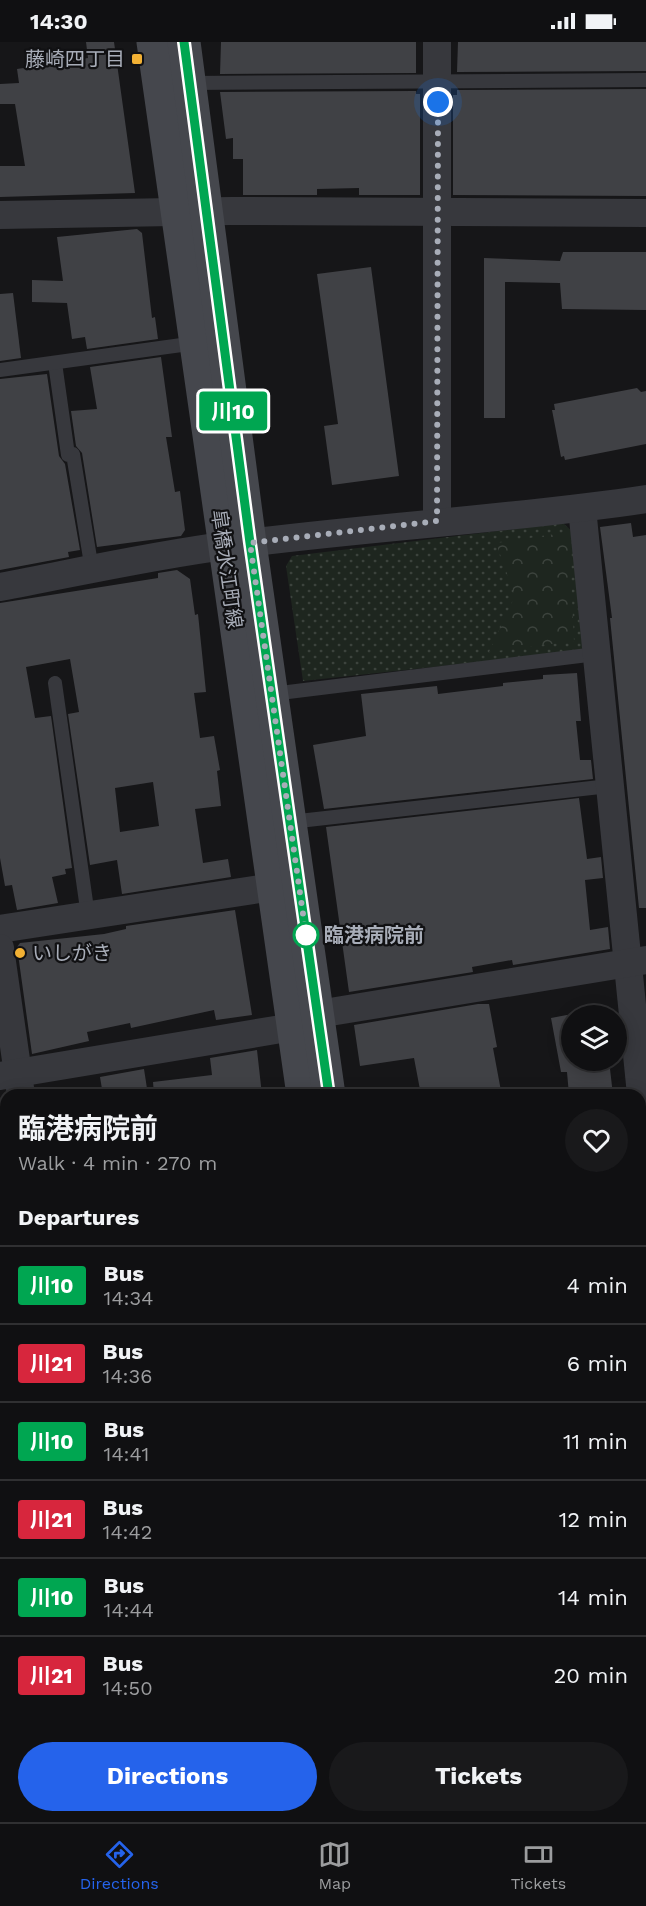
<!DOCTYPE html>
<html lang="en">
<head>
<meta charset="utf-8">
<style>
  body { margin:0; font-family:"Work Sans","Noto Sans JP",sans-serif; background:#19191b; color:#f1f3f6; height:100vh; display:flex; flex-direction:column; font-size:22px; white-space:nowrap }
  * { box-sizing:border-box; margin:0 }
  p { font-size:20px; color:#9c9d9f }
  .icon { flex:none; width:33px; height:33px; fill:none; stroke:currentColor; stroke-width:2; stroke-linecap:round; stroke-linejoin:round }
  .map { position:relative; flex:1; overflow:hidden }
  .side { position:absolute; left:0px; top:1047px; width:646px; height:734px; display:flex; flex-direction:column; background:#101012; border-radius:18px 18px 0 0; box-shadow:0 3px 15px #0003,0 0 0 2px #303032 }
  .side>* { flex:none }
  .badge { padding:0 12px; border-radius:4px; font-size:21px; line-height:39px }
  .fabs { position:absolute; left:561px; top:963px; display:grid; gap:12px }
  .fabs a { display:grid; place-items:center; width:66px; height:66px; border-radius:50%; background:#101012; box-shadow:0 3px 15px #0003,0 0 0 2px #303032; font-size:30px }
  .you { position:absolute; width:30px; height:30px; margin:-15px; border:4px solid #fff; border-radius:50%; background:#1a73e8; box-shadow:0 0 0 9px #1a73e833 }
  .map>.badge { position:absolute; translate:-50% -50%; box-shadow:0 0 0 3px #fff }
  h2 { padding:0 18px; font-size:22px; line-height:54px }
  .round { display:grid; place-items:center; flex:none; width:63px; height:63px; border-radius:32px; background:#19191b }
  .summary { display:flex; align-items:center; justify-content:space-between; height:102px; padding:0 18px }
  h1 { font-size:28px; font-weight:700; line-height:45px }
  .button { display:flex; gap:12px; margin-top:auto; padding:12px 18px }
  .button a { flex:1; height:69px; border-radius:36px; background:#2563eb; color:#fff; font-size:24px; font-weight:700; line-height:69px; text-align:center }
  .button a+a { background:#19191b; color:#f1f3f6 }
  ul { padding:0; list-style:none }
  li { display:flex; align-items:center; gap:18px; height:78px; padding:0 18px; border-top:2px solid #303032 }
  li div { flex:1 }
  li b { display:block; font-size:22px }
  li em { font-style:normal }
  li .badge { min-width:66px; font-weight:700; text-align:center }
  .status { display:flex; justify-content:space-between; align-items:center; height:42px; padding:0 30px; background:#101012; direction:ltr }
  .status svg { height:16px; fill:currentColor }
  .tabs { display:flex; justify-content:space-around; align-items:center; height:84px; border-top:2px solid #303032; background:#101012; font-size:16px; color:#9c9d9f }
  .tabs a { display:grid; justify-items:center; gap:3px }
  .tabs .on { color:#2563eb }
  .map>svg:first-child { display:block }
</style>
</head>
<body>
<div class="status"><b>14:30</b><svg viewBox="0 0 49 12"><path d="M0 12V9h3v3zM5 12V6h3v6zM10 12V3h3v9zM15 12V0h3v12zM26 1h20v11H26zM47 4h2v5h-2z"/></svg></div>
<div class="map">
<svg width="646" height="1780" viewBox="0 0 646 1780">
  <defs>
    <pattern id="green-dots" width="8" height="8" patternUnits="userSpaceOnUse" patternTransform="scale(1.5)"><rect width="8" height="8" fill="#1e261f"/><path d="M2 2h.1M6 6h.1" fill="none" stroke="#3c433d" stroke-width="1.8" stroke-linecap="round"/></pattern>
    <pattern id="forest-crowns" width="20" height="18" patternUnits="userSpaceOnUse" patternTransform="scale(1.5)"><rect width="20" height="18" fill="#1e261f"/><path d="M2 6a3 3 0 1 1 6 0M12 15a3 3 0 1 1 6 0" fill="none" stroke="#3c433d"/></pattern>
  </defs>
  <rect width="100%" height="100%" fill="#161618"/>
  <!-- green -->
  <g fill="url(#green-dots)">
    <path d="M563 481 573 490 583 609 303 639 286 524 292 514Z"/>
    <path d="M646 1634V1777L625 1780H465L464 1775 640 1774V1635Z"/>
  </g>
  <!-- forest -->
  <path fill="url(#forest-crowns)" d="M569 490 574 599 489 610 515 554 496 501Z"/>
  <!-- building -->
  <g fill="#404145" fill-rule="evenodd">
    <path d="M86 0H114L135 151 0 155V124H25L15 62H0V42L19 41 17 27 88 16Z"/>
    <path d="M221 0H416V31L220 32Z"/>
    <path d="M458 0H646V29L457 30Z"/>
    <path d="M646 47V154L453 153V53H457V48Z"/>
    <path d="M416 49V52H420V153H359V146L317 147V153H243V117H233V96L226 97 220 50Z"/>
    <path d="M137 187 142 191 152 276 155 275 158 297 87 307 85 295 72 297 67 261 32 260V238L63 239 57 195Z"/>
    <path d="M563 210H646V268L562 267 560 241 505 240V376H484V216L560 219Z"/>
    <path d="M371 225 399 434 332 443 324 384 338 382 317 232Z"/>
    <path d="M13 251 21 316 0 319V252Z"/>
    <path d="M161 315 172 395H166L175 450 180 449 185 488 181 494 97 505 82 411 76 404 71 369 97 367 90 325Z"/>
    <path d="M47 332 59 414 65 422 80 508 68 510 69 515 0 528V337Z"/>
    <path d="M637 346 641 350 646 349V402L565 418 564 414 561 415 552 368H555L554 362Z"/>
    <path d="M631 481 633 495 646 493V866H639L610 576H612L600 485Z"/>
    <path d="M177 528 190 537 195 573 198 572 206 650 194 651 200 696 214 694 220 728 217 729 221 764 195 767 203 821 228 817 231 835 122 852 117 818 90 823 68 672 79 670 70 617 26 625 35 676 51 674 72 826 65 827 66 832 52 835 58 861 17 868 12 843 5 844 0 816V561L158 536V531ZM153 740 159 784 120 790 115 746Z"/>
    <path d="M577 631 581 679H576L580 718H591L593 737 324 767 313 703 366 694 361 652 437 644 438 652 503 644V641L543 637V633Z"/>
    <path d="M579 756 587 817 601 815 603 836 585 838 590 888 608 885 610 907 513 923 512 918 472 925 473 930 349 950 326 785Z"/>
    <path d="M235 868 252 973 216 978 214 968 131 986 130 981 87 990 89 999 32 1012 17 905 20 901 104 892 126 887V884Z"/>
    <path d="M478 962H489L497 1005 493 1006 501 1049 482 1053H421L414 1016 360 1024 354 983Z"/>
    <path d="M572 972V1018H609L613 1053H569L567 1030H561L551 976Z"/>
    <path d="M257 1008 262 1053H154L153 1040 212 1033 210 1016Z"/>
    <path d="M144 1027 148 1053H103L100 1035Z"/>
  </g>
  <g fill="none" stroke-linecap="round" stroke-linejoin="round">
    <!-- path -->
    <g stroke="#3d3f44" stroke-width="4" stroke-dasharray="3 4.5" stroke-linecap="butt">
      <path d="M640 1729 646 1728"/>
      <path d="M487 1774 488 1780"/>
    </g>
    <!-- lane -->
    <g stroke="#37383d" stroke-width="14">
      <path d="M189 41 646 38"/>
      <path d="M55 321 68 413 73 412 92 528"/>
      <path d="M0 328 196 301"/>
      <path d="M55 641 88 874"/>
      <path d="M272 652 596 612"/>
      <path d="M290 780 609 744"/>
      <path d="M640 1154 646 1153"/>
      <path d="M640 1392 646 1391"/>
    </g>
    <!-- street -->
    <g stroke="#37383d" stroke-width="28">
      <path d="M0 173 231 169 646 171"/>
      <path d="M582 466 646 1102"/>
      <path d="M437 479V0"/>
      <path d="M0 545C74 531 149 514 224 504 365 485 506 478 646 457"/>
      <path d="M0 887 273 845"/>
      <path d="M0 906 21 1053"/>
      <path d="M318 972 646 918"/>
      <path d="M0 1034 293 985"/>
      <path d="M0 1204 6 1203"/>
      <path d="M0 1375 6 1374"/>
      <path d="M640 1620 646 1619"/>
      <path d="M0 1690 6 1689"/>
      <path d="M43 1774 44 1780"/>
      <path d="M206 1774 207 1780"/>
    </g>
    <!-- secondary -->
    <g stroke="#45474d" stroke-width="33">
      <path d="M153 0 303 1053"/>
      <path d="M184 0 250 501 329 1053"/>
      <path d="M640 1253 646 1252"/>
      <path d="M403 1774 404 1780"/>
      <path d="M429 1774V1780"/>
    </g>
  </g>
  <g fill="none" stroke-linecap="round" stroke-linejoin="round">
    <defs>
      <path id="line" d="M184 0 250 501 329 1053"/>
    </defs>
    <!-- line casing -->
    <use href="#line" stroke="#fff" stroke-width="14"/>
    <!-- line -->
    <use href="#line" stroke="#00a651" stroke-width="9"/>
    <!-- walk -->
    <path stroke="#a8adb8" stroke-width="6" stroke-dasharray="0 10.8" d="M306 893 250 501 437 479 438 60"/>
  </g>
  <!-- markers -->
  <g fill="#f2b134" stroke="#111113" stroke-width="2">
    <rect x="131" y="11" width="12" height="12" rx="3"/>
    <circle cx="20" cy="911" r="6"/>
  </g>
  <circle fill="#fff" stroke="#00a651" stroke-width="3" cx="306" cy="893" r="12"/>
  <g text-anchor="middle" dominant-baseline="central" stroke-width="4.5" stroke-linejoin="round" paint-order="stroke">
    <!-- poi labels -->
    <g font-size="20" fill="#a8adb8" stroke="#111113" text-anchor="end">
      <text x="125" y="17">藤崎四丁目</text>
      <text x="32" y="911" text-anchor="start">いしがき</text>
    </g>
    <!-- street labels -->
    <g font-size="20" fill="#a8adb8" stroke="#111113">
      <text transform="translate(227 527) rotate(82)">皐橋水江町線</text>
    </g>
    <!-- stop labels -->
    <g font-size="20" font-weight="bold" fill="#a8adb8" stroke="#111113" text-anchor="start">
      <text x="324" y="893">臨港病院前</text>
    </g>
  </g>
</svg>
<div class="fabs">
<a><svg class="icon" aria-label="layers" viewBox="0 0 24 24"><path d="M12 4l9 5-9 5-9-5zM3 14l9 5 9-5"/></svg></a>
</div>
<div class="you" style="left:438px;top:60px"></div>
<b class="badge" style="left:233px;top:369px;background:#00a651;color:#fff">川10</b>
<section class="side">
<div class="summary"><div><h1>臨港病院前</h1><p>Walk · 4 min · 270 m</p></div><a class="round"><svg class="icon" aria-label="heart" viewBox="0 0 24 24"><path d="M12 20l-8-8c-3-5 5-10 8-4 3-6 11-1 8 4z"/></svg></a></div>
<h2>Departures</h2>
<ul>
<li><span class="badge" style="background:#00a651;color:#fff">川10</span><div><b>Bus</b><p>14:34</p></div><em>4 min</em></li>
<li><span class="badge" style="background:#d7263d;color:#fff">川21</span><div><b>Bus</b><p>14:36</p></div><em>6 min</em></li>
<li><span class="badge" style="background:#00a651;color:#fff">川10</span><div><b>Bus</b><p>14:41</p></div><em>11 min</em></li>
<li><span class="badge" style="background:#d7263d;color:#fff">川21</span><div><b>Bus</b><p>14:42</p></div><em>12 min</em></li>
<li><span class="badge" style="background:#00a651;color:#fff">川10</span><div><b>Bus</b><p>14:44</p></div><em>14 min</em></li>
<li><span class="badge" style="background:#d7263d;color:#fff">川21</span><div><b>Bus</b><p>14:50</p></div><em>20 min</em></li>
</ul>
<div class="button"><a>Directions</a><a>Tickets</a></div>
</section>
</div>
<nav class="tabs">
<a class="on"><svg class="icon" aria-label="directions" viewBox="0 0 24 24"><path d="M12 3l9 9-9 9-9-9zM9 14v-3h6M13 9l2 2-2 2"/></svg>Directions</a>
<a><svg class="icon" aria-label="map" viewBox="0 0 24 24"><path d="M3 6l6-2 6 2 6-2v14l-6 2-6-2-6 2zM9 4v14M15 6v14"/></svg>Map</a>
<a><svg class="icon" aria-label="tickets" viewBox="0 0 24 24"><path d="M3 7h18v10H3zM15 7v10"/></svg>Tickets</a>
</nav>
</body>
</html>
